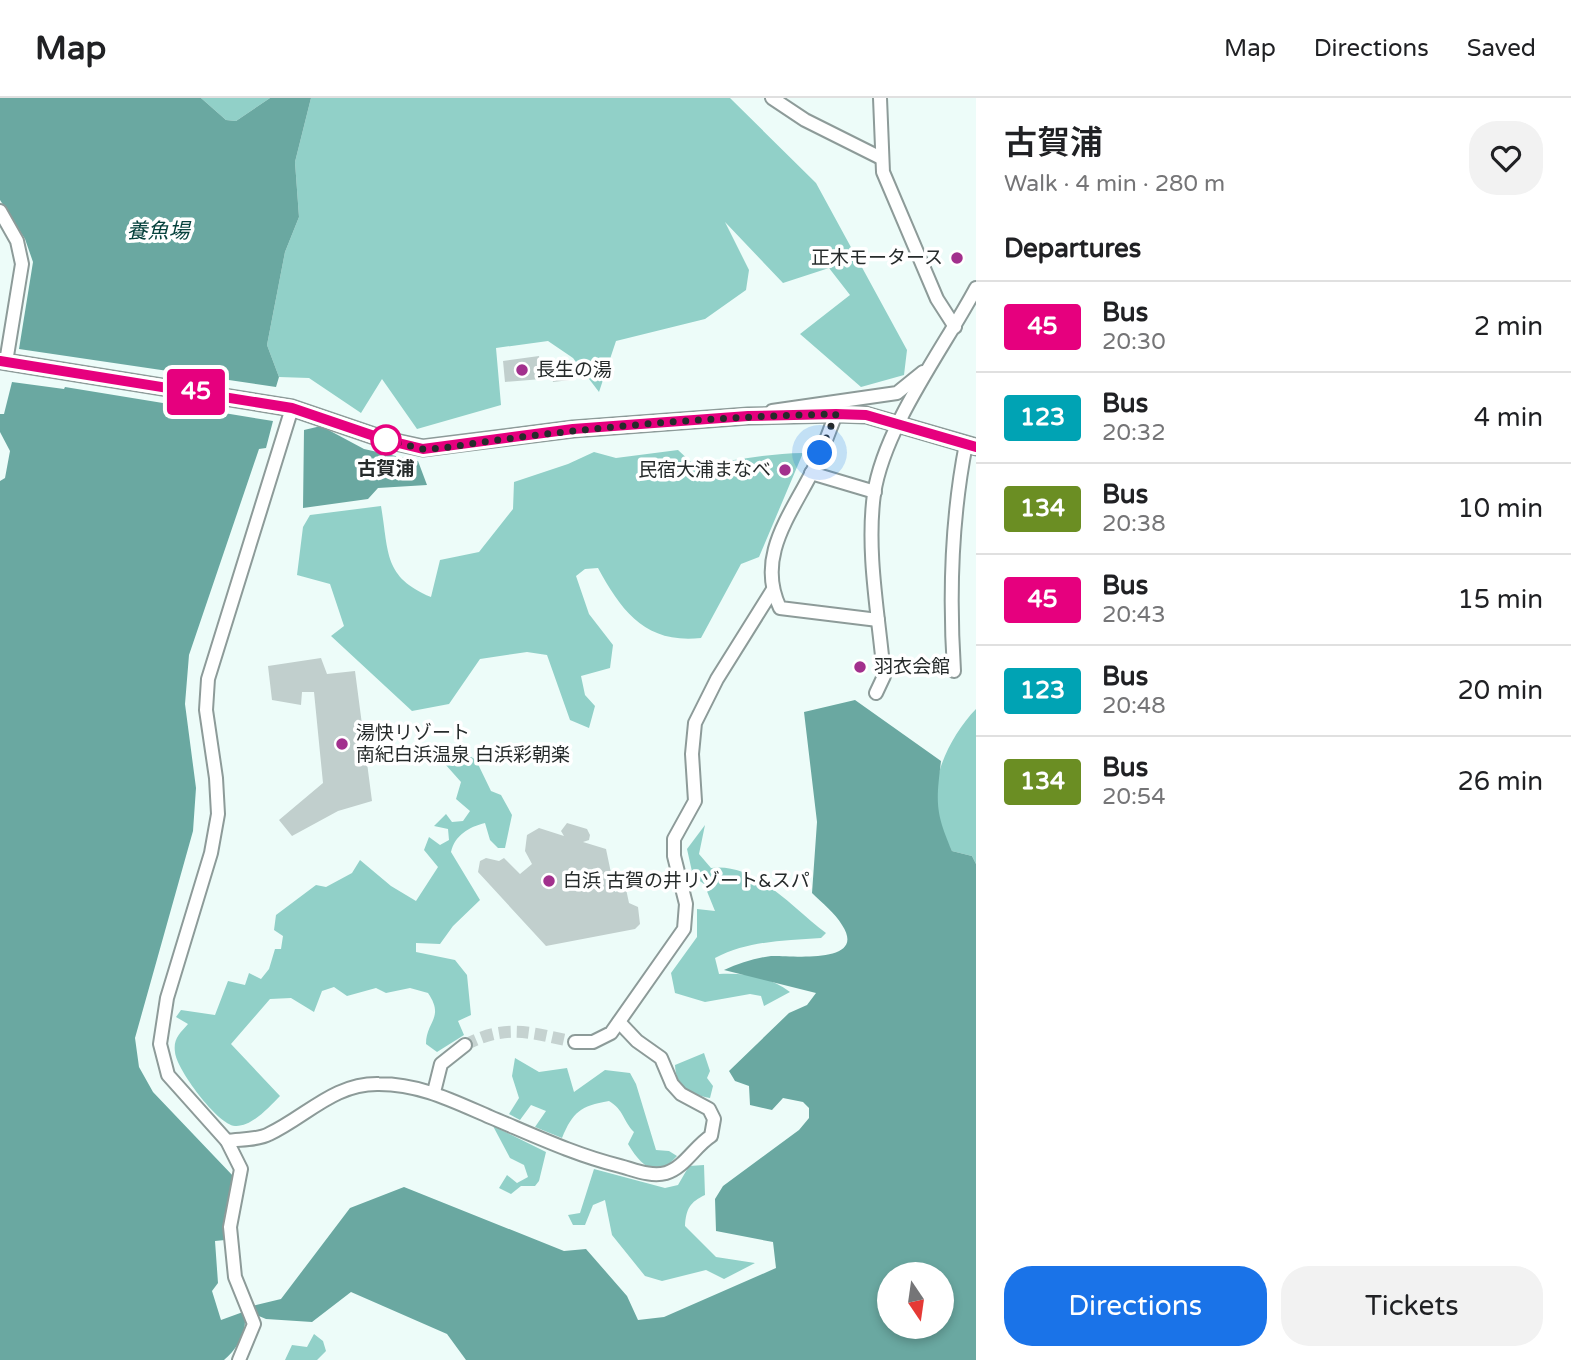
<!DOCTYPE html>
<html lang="en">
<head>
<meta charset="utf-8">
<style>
  body { margin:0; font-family:"Varela Round","Noto Sans JP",sans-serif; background:#f2f2f2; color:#202124; height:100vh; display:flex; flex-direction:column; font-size:26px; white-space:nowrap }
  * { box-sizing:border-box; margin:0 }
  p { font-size:23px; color:#757577 }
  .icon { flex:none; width:38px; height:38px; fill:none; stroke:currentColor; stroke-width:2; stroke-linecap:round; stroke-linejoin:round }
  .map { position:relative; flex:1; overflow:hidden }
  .details { display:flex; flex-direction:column; background:#fff; width:595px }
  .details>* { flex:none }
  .badge { padding:0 14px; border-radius:5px; font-size:24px; line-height:46px }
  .needle { width:46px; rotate:167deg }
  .controls { position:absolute; left:877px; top:1164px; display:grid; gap:14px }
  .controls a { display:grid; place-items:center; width:77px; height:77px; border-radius:50%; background:#fff; box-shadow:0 4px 10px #0003; font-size:35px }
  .you { position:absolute; width:35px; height:35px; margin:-18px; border:5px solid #fff; border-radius:50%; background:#1a73e8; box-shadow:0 0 0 10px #1a73e833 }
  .map>.badge { position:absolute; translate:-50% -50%; box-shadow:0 0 0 4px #fff }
  h2 { padding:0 28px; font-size:26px; line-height:63px }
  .round { display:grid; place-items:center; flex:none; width:74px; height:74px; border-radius:28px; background:#f2f2f2 }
  .overview { display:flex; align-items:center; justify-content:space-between; height:119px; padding:0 28px }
  h1 { font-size:33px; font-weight:600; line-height:52px }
  .cta { display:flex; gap:14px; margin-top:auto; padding:14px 28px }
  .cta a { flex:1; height:80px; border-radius:28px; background:#1a73e8; color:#fff; font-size:28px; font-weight:600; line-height:80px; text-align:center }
  .cta a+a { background:#f2f2f2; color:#202124 }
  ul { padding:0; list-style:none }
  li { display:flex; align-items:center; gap:21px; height:91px; padding:0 28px; border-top:2px solid #e0e0e0 }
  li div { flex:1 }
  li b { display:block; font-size:26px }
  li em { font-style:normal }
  li .badge { min-width:77px; font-weight:700; text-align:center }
  header { display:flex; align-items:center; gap:42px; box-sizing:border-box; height:98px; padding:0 35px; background:#fff; border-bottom:2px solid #e0e0e0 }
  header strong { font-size:33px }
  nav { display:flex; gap:38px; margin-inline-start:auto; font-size:24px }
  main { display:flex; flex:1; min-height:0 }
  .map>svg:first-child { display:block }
</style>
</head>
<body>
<header>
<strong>Map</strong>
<nav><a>Map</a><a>Directions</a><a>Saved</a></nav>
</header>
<main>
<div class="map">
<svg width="976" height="1262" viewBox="0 0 976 1262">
  <rect width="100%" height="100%" fill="#edfcf9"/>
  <!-- forest -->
  <g fill="#91d0c8">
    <path d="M201 0H270L236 23 226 22Z"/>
    <path d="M311 0H730L816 85 907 252 904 277 861 289 800 236 850 197 829 170 783 185 725 124 749 172 746 192 705 221 616 243 599 294 573 260 548 243 496 250 501 307 417 331 382 281 361 315 309 280 279 279 267 247 285 154 299 119 295 64Z"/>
    <path d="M678 352 693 366C730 365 765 355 803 355L759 459 741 466 701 540C646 546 622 514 598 470L585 471 576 478 589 516 613 547 610 570 581 578 585 597 595 608 589 630 570 622 547 557 527 554 480 561 449 606 412 613 331 538 344 528 330 486 297 477 303 429 310 417 381 408C389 454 383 479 431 499L440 462 479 454 513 411 514 384 568 366 594 354 616 360Z"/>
    <path d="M976 611V766L972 758 952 753C947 743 941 733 938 722 927 684 950 638 976 611Z"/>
    <path d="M460 652 476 662 491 693 501 697 512 717 505 750H498L490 742 485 725C469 729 455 737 451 754L480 802 453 828 440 846 416 845V854L455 862 467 877 471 917 458 923 464 937 437 954 426 946C426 923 445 920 428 895L410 890 386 895 376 890 347 898 334 889 322 893 314 914 291 900 270 901 231 946 280 998C269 1009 252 1029 235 1028 218 1027 176 971 175 954 173 941 180 935 188 926L176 919 181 912 215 917 228 883 245 887 249 875 261 881 269 871 275 851H281L283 838 274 832 276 817 316 787 326 789 352 775 360 762 391 788 416 803 438 769 424 752 429 739 440 747 449 742 448 731 434 728 446 716 452 724 463 723 470 713 456 701 461 684 445 666 447 655Z"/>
    <path d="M705 727 699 756 711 770C756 764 793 811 826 835L821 840C784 843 750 842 715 860L719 876C746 875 768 878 790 894L764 908 761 898 750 896 705 904 675 895 671 875 697 839V811L715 813 704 786 693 778 687 751Z"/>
    <path d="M704 955 710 973 707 980 713 988 710 1000C688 996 676 989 675 967Z"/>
    <path d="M515 960 539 974 567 970 574 994 605 972 630 975 636 986 656 1052 669 1053 677 1058C656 1082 641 1068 628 1046L634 1034C623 1023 624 1012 609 1003 580 1008 573 1014 562 1040L535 1029 546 1013 531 1007 520 1022 509 1016 519 1000 512 978Z"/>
    <path d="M493 1028 546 1054 539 1083 535 1088H521L511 1096 499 1090 507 1077 517 1085 528 1079 524 1067 510 1060Z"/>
    <path d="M704 1067 705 1097C690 1104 686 1111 685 1128L716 1159 755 1165 724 1181 706 1172 662 1183 645 1178 612 1137 605 1102 593 1107 585 1127H573L568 1117 580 1115 594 1071 665 1090 678 1087 689 1068Z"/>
    <path d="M314 1236 323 1243 326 1253 317 1262H285L292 1247 307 1249Z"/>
  </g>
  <!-- water -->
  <g fill="#6aa8a1" fill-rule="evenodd">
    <path d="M0 0H201L226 22 236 23 270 0H311L295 64 299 119 285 154 267 247 279 279 276 289 19 251 33 164 25 141 0 102Z"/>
    <path d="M12 284 64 291 65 289 273 323 266 350 259 351 189 557 185 606 196 690 193 733 135 940 139 969 153 994 234 1079 224 1120 225 1142 215 1143 218 1185 212 1193 221 1222 243 1214C250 1230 237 1252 224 1262H0V383L5 380 10 353 0 334V316H4Z"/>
    <path d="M321 328 364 351 418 363 427 387 378 390 368 401 303 410 304 332Z"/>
    <path d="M855 602 941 663C936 704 935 714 952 753L972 758 976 766V1262H466L447 1236 351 1194 312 1224 266 1221 254 1216 252 1208 281 1201 350 1110 404 1089 564 1153 586 1151 627 1198 638 1222 664 1219 776 1170 773 1144 716 1133 715 1101 723 1088 799 1032 809 1020V1010L803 1004 783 1000 772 1012 750 1007 749 988 735 983 729 973 789 915 807 907 816 895 724 872C739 865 755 860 771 858 787 857 869 868 842 827 835 815 822 805 812 795L817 724 804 614ZM889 1176H942V1228H889Z"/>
  </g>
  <!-- building -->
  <g fill="#c1cfcd">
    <path d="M539 258 542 281 505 284 503 263Z"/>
    <path d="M569 270 570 282 553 284 551 272Z"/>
    <path d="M321 560 327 576 355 573 372 703 338 713 292 738 279 722 323 685 314 594H302L301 607 272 602 268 568Z"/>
    <path d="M567 725 587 731 590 737 589 742 583 744 606 751 615 794 626 791 629 805 638 809 640 826 635 831 546 848 478 774 480 763 486 760 499 763 504 760 520 776 532 766 525 753 527 737 539 730 564 738 561 733Z"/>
  </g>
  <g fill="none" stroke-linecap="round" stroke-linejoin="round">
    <!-- minor-tunnel -->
    <path stroke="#c5d2d0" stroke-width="12" stroke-dasharray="12 6" stroke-linecap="butt" d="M465 947C507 925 531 935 575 944"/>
    <defs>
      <g id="minor">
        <path d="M772 0 805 22 881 60"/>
        <path d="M880 0 883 74 937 201 955 229"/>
        <path d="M0 113 17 143 22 166 6 264"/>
        <path d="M772 313 897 295 923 274"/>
        <path d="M836 316C828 336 821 357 811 376 789 419 756 460 780 510L878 522"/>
        <path d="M811 375 875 394"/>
        <path d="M954 573C949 495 951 422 966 346"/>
        <path d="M876 595 884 578C879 519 866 455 874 396 884 329 944 250 976 190"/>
        <path d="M575 944H593L611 935 684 831 686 806 674 758V741L695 703 692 656 695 625 717 581 772 493"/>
        <path d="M434 994 441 966 465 947"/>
        <path d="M227 1043C240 1041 258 1042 269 1036 307 1018 334 985 379 986 420 986 453 1003 490 1019 533 1037 575 1057 620 1068 635 1072 651 1079 666 1075 684 1070 695 1048 711 1038L714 1021 709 1011 681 996 672 986 661 960 637 943 619 924"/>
        <path d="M239 1262 254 1226 235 1179 230 1129 241 1071 227 1043 168 977 160 946 167 900 211 755 218 716 216 680 206 612 208 581 292 310"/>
      </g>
      <path id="major" d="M0 263 292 310 386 342 423 350 573 331 748 318 836 316 866 317 976 349"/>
    </defs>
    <!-- minor casing -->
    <use href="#minor" stroke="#8d9b99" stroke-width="16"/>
    <!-- major casing -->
    <use href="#major" stroke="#8d9b99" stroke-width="19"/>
    <!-- minor -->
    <use href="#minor" stroke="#fff" stroke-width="12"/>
    <!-- major -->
    <use href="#major" stroke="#fff" stroke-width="16"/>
  </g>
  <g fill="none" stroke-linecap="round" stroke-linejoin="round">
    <defs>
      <path id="line" d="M0 263 292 310 386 342 423 351 573 331 748 318 836 316 866 317 976 349"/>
    </defs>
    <!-- line casing -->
    <use href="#line" stroke="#fff" stroke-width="16"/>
    <!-- line -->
    <use href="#line" stroke="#e6007e" stroke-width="10"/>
    <!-- walk -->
    <path stroke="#262b2b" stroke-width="7" stroke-dasharray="0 12.6" d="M386 342 423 351 443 350C573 330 704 319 836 316L820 355"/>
  </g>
  <!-- markers -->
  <g fill="#a2308d" stroke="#fff" stroke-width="2.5">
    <circle cx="957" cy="160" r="7"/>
    <circle cx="522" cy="272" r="7"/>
    <circle cx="785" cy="372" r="7"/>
    <circle cx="860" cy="569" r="7"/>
    <circle cx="342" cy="646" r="7"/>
    <circle cx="549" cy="783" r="7"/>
  </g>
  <circle fill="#fff" stroke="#e6007e" stroke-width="3.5" cx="386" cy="342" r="14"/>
  <g text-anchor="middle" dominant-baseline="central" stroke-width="7" stroke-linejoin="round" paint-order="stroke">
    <!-- poi labels -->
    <g font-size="19" fill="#262b2b" stroke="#fff" text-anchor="start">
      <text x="943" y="160" text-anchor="end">正木モータース</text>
      <text x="536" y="272">長生の湯</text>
      <text x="771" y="372" text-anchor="end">民宿大浦まなべ</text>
      <text x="874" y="569">羽衣会館</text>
      <text x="356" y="635">湯快リゾート<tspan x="356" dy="22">南紀白浜温泉 白浜彩朝楽</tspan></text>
      <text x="563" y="783">白浜 古賀の井リゾート&amp;スパ</text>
    </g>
    <!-- stop labels -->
    <g font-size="19" font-weight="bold" fill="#262b2b" stroke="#fff">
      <text x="386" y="371">古賀浦</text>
    </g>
    <!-- water labels -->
    <g font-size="21" font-style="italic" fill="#06423d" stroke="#fff">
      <text x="158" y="133">養魚場</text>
    </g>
  </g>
</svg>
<div class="controls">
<a><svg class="needle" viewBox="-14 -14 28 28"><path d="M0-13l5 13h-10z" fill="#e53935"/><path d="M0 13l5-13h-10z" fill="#757577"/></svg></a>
</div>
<div class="you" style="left:820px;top:355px"></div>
<b class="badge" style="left:196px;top:294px;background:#e6007e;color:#fff">45</b>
</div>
<section class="details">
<div class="overview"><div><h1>古賀浦</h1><p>Walk · 4 min · 280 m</p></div><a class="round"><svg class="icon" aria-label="heart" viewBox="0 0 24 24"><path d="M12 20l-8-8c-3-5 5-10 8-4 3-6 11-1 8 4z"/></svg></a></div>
<h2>Departures</h2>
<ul>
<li><span class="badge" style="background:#e6007e;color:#fff">45</span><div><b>Bus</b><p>20:30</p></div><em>2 min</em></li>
<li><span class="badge" style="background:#00a3b4;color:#fff">123</span><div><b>Bus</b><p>20:32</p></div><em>4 min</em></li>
<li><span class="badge" style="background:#6b8e23;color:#fff">134</span><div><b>Bus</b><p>20:38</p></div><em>10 min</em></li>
<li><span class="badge" style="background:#e6007e;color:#fff">45</span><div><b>Bus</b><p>20:43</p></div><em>15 min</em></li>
<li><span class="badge" style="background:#00a3b4;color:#fff">123</span><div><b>Bus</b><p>20:48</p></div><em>20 min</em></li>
<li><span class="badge" style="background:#6b8e23;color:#fff">134</span><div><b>Bus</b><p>20:54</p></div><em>26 min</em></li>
</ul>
<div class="cta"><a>Directions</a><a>Tickets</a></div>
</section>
</main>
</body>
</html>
